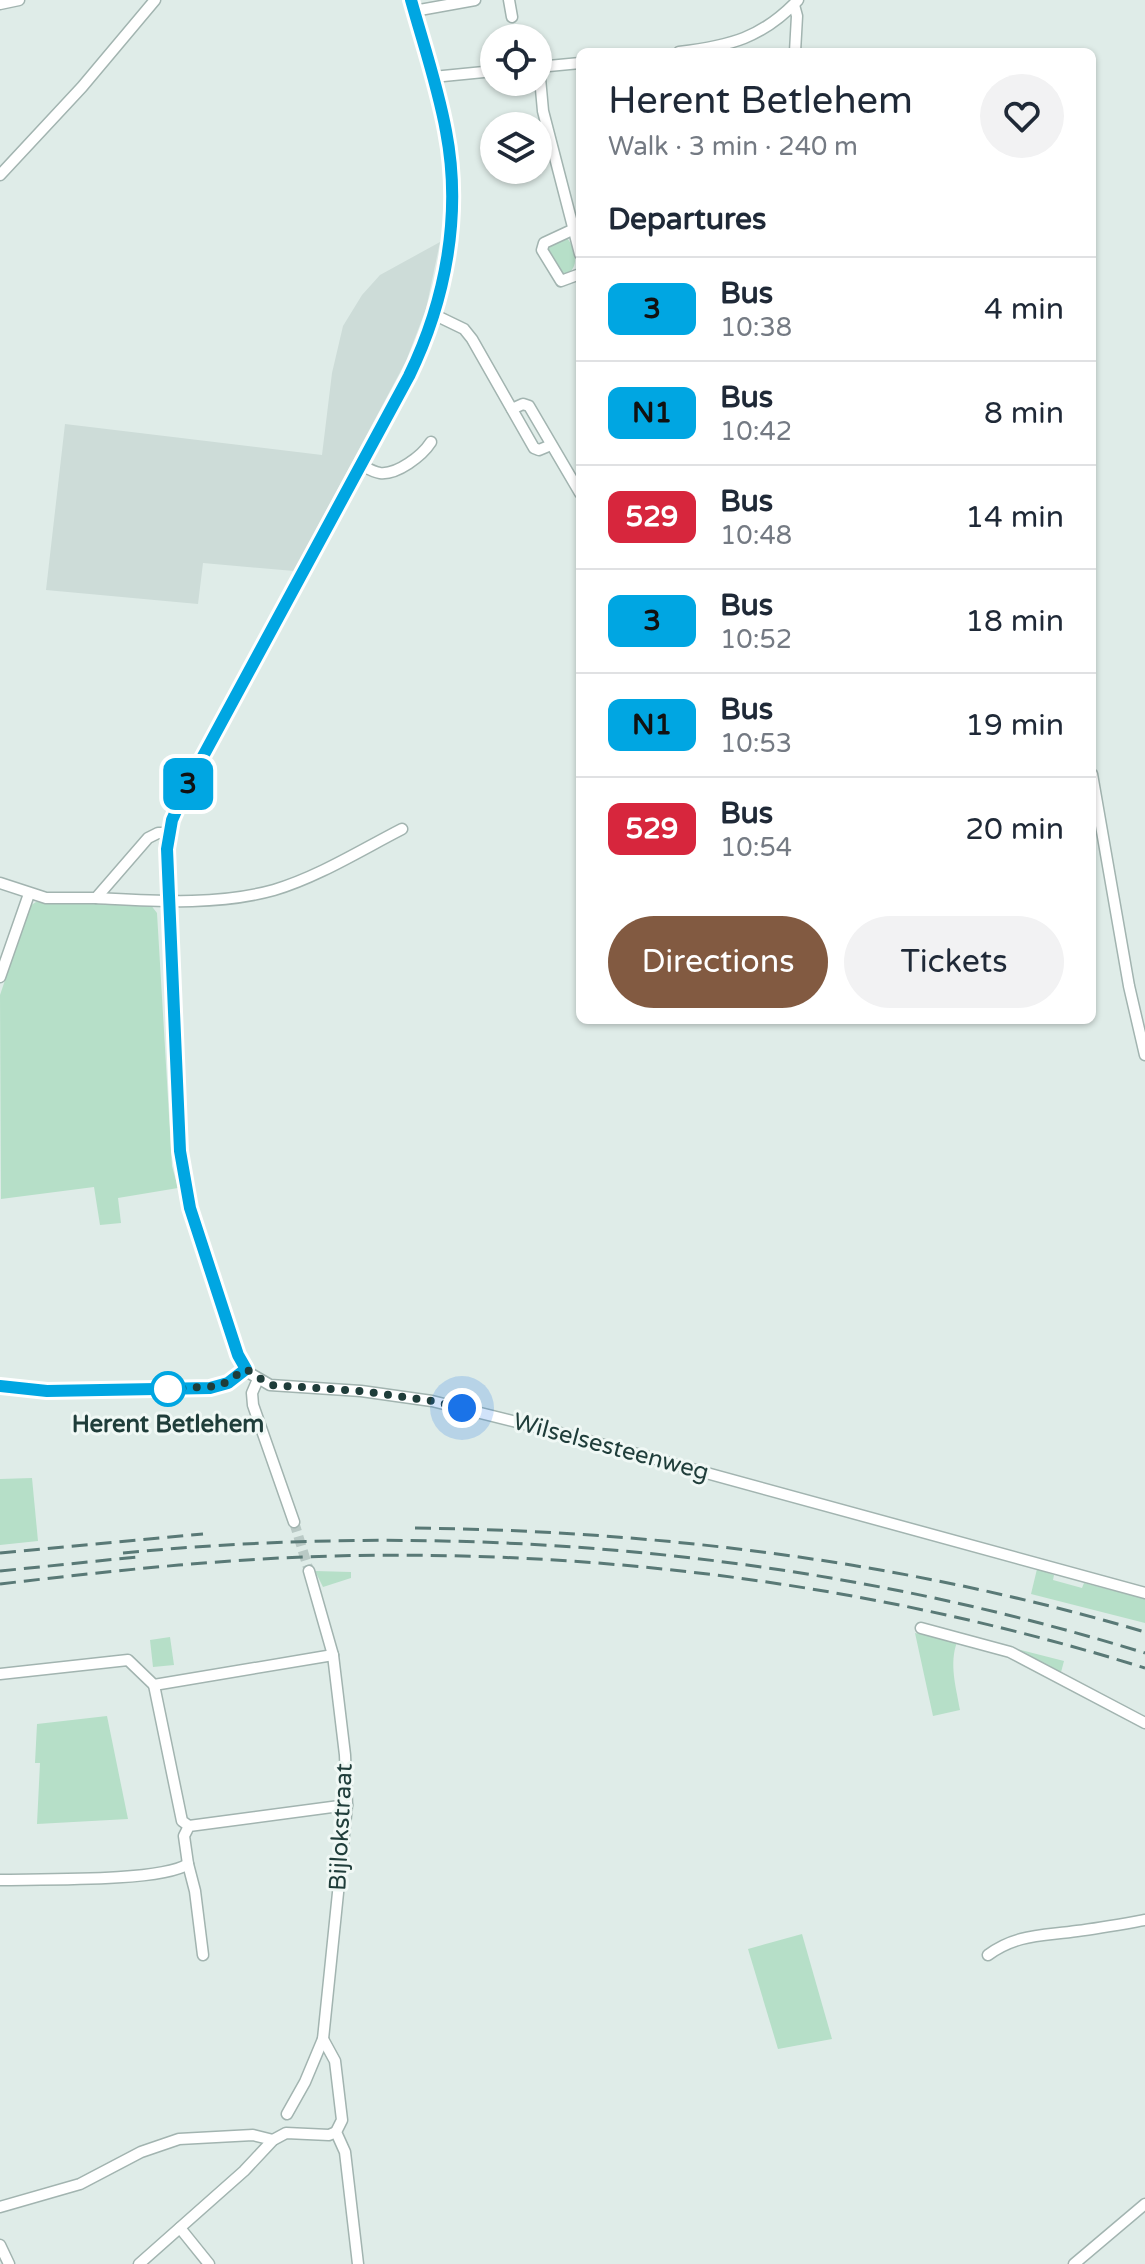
<!DOCTYPE html>
<html lang="en">
<head>
<meta charset="utf-8">
<style>
  body { margin:0; font-family:"Varela Round",sans-serif; background:#f2f2f3; color:#1f2937; height:100vh; display:flex; flex-direction:column; font-size:30px; white-space:nowrap }
  * { box-sizing:border-box; margin:0 }
  p { font-size:26px; color:#747a83 }
  .icon { flex:none; width:44px; height:44px; fill:none; stroke:currentColor; stroke-width:2; stroke-linecap:round; stroke-linejoin:round }
  .map { position:relative; flex:1; overflow:hidden }
  .details { position:absolute; left:576px; top:48px; width:520px; height:976px; display:flex; flex-direction:column; background:#fff; border-radius:12px; box-shadow:0 2px 6px #0004 }
  .details>* { flex:none }
  .badge { padding:0 16px; border-radius:12px; font-size:28px; line-height:52px }
  .buttons { position:absolute; left:480px; top:24px; display:grid; gap:16px }
  .buttons a { display:grid; place-items:center; width:72px; height:72px; border-radius:50%; background:#fff; box-shadow:0 2px 6px #0004; font-size:40px }
  .you { position:absolute; width:40px; height:40px; margin:-20px; border:6px solid #fff; border-radius:50%; background:#1a73e8; box-shadow:0 0 0 12px #1a73e833 }
  .map>.badge { position:absolute; translate:-50% -50%; box-shadow:0 0 0 4px #fff }
  h2 { padding:0 32px; font-size:30px; line-height:72px }
  .round { display:grid; place-items:center; flex:none; width:84px; height:84px; border-radius:42px; background:#f2f2f3 }
  .summary { display:flex; align-items:center; justify-content:space-between; height:136px; padding:0 32px }
  h1 { font-size:38px; font-weight:600; line-height:60px }
  .action { display:flex; gap:16px; margin-top:auto; padding:16px 32px }
  .action a { flex:1; height:92px; border-radius:48px; background:#825a41; color:#fff; font-size:32px; font-weight:600; line-height:92px; text-align:center }
  .action a+a { background:#f2f2f3; color:#1f2937 }
  ul { padding:0; list-style:none }
  li { display:flex; align-items:center; gap:24px; height:104px; padding:0 32px; border-top:2px solid #e0e1e3 }
  li div { flex:1 }
  li b { display:block; font-size:30px }
  li em { font-style:normal }
  li .badge { min-width:88px; font-weight:700; text-align:center }
  .map>svg:first-child { display:block }
</style>
</head>
<body>
<div class="map">
<svg width="1145" height="2264" viewBox="0 0 1145 2264">
  <rect width="100%" height="100%" fill="#dfece8"/>
  <!-- built -->
  <path fill="#cddcd8" d="M440 242 426 309 406 361 294 571 203 563 198 604 46 590 65 424 322 455 332 373 343 326 362 295 380 275Z"/>
  <!-- green -->
  <g fill="#b6dfc8">
    <path d="M567 238C576 249 580 267 566 275L563 273 548 248 549 242Z"/>
    <path d="M36 902 150 904 157 913 172 1166 178 1188 118 1198 121 1223 100 1225 94 1187 1 1199 0 995 30 906Z"/>
    <path d="M32 1478 38 1541 0 1545V1479Z"/>
    <path d="M1037 1569 1054 1575 1053 1580 1082 1588 1084 1583 1145 1599V1623L1031 1594Z"/>
    <path d="M315 1571 351 1572V1578L323 1587Z"/>
    <path d="M915 1633 957 1642C949 1664 956 1687 960 1710L933 1716Z"/>
    <path d="M170 1637 174 1665 153 1667 150 1640Z"/>
    <path d="M1005 1646 1064 1661 1060 1676Z"/>
    <path d="M107 1716 128 1819 37 1824 40 1763H35L37 1724Z"/>
    <path d="M802 1934 832 2039 778 2049 748 1949Z"/>
  </g>
  <g fill="none" stroke-linecap="round" stroke-linejoin="round">
    <!-- minor-tunnel -->
    <path stroke="#b9c9c5" stroke-width="10" stroke-dasharray="10 5" stroke-linecap="butt" d="M294 1522 309 1571"/>
    <defs>
      <g id="minor">
        <path d="M411 0C423 43 438 87 446 131 462 214 446 300 409 376L188 784 172 820 167 849 180 1151 190 1208 240 1359 251 1374 270 1385 361 1391 432 1401 553 1431 1145 1593"/>
        <path d="M509 0 512 17"/>
        <path d="M0 4 19 0"/>
        <path d="M794 5 797 16 795 52"/>
        <path d="M414 11 475 0"/>
        <path d="M679 52C730 46 762 38 798 0"/>
        <path d="M538 67 580 63"/>
        <path d="M539 67 543 111 580 254"/>
        <path d="M433 77 494 71"/>
        <path d="M0 175 82 87 155 0"/>
        <path d="M572 230 544 243 542 250 561 281 580 274"/>
        <path d="M435 315 464 329 472 339 534 448 539 450 551 445"/>
        <path d="M512 409 523 404 529 406 580 493"/>
        <path d="M361 465C367 468 373 472 380 473 397 475 422 456 431 442"/>
        <path d="M1092 774 1129 986 1145 1055"/>
        <path d="M0 883 46 898H96L148 838 158 833H168"/>
        <path d="M96 898C154 901 216 906 274 890 318 877 361 850 402 829"/>
        <path d="M0 977 29 894"/>
        <path d="M258 1379 252 1393 253 1405 294 1522"/>
        <path d="M0 1386 47 1391 210 1388 228 1383 246 1369"/>
        <path d="M921 1628 1010 1652 1145 1723"/>
        <path d="M0 1674 128 1660 154 1685 333 1655"/>
        <path d="M154 1685 182 1821 189 1826"/>
        <path d="M188 1864 195 1891 203 1955"/>
        <path d="M0 1880C38 1879 161 1882 188 1864L184 1836 189 1826 347 1805"/>
        <path d="M988 1955C1016 1934 1043 1936 1077 1931 1100 1928 1122 1924 1145 1920"/>
        <path d="M323 2039 335 2061 342 2120 336 2132 345 2152 358 2264"/>
        <path d="M287 2114 305 2082 323 2039 347 1805 345 1755 333 1655 309 1571"/>
        <path d="M0 2207 80 2184 141 2152 179 2139 253 2135 273 2140"/>
        <path d="M180 2228 209 2264"/>
        <path d="M0 2245 9 2264"/>
        <path d="M139 2264 244 2171 273 2140 286 2133 329 2135 336 2132"/>
        <path d="M1074 2264 1145 2204"/>
      </g>
    </defs>
    <!-- minor casing -->
    <use href="#minor" stroke="#a2b4b0" stroke-width="13"/>
    <!-- minor -->
    <use href="#minor" stroke="#fff" stroke-width="10"/>
    <!-- rail -->
    <g stroke="#597976" stroke-width="3" stroke-dasharray="16 8" stroke-linecap="butt">
      <path d="M415 1528C662 1531 908 1562 1145 1632"/>
      <path d="M0 1553 203 1534"/>
      <path d="M123 1553C467 1520 814 1551 1145 1653"/>
      <path d="M0 1571 137 1557"/>
      <path d="M0 1584C110 1571 221 1559 332 1556 606 1549 883 1586 1145 1668"/>
    </g>
  </g>
  <g fill="none" stroke-linecap="round" stroke-linejoin="round">
    <defs>
      <path id="line" d="M0 1386 47 1391 210 1388 228 1383 246 1369 238 1355 190 1208 180 1151 167 849 172 820 188 784 409 376C446 300 462 214 446 131 438 87 423 43 411 0"/>
    </defs>
    <!-- line casing -->
    <use href="#line" stroke="#fff" stroke-width="18"/>
    <!-- line -->
    <use href="#line" stroke="#00a6e2" stroke-width="12"/>
    <!-- walk -->
    <path stroke="#1f3d3a" stroke-width="8" stroke-dasharray="0 14.4" d="M168 1389 220 1386 246 1369 270 1385 361 1391 432 1401 462 1408"/>
  </g>
  <!-- markers -->
  <circle fill="#fff" stroke="#00a6e2" stroke-width="4" cx="168" cy="1389" r="16"/>
  <g text-anchor="middle" dominant-baseline="central" stroke-width="6" stroke-linejoin="round" paint-order="stroke">
    <!-- stop labels -->
    <g font-size="24" font-weight="bold" fill="#1f3d3a" stroke="#f0f8f5">
      <text x="168" y="1424">Herent Betlehem</text>
    </g>
    <!-- street labels -->
    <g font-size="24" fill="#1f3d3a" stroke="#f0f8f5">
      <text transform="translate(611 1447) rotate(15)">Wilselsesteenweg</text>
      <text transform="translate(341 1827) rotate(-87)">Bijlokstraat</text>
    </g>
  </g>
</svg>
<div class="buttons">
<a><svg class="icon" aria-label="locate" viewBox="0 0 24 24"><circle cx="12" cy="12" r="6"/><path d="M12 2v4M12 18v4M2 12h4M18 12h4"/></svg></a>
<a><svg class="icon" aria-label="layers" viewBox="0 0 24 24"><path d="M12 4l9 5-9 5-9-5zM3 14l9 5 9-5"/></svg></a>
</div>
<div class="you" style="left:462px;top:1408px"></div>
<b class="badge" style="left:188px;top:784px;background:#00a6e2;color:#111">3</b>
<section class="details">
<div class="summary"><div><h1>Herent Betlehem</h1><p>Walk · 3 min · 240 m</p></div><a class="round"><svg class="icon" aria-label="heart" viewBox="0 0 24 24"><path d="M12 20l-8-8c-3-5 5-10 8-4 3-6 11-1 8 4z"/></svg></a></div>
<h2>Departures</h2>
<ul>
<li><span class="badge" style="background:#00a6e2;color:#111">3</span><div><b>Bus</b><p>10:38</p></div><em>4 min</em></li>
<li><span class="badge" style="background:#00a6e2;color:#111">N1</span><div><b>Bus</b><p>10:42</p></div><em>8 min</em></li>
<li><span class="badge" style="background:#d7263d;color:#fff">529</span><div><b>Bus</b><p>10:48</p></div><em>14 min</em></li>
<li><span class="badge" style="background:#00a6e2;color:#111">3</span><div><b>Bus</b><p>10:52</p></div><em>18 min</em></li>
<li><span class="badge" style="background:#00a6e2;color:#111">N1</span><div><b>Bus</b><p>10:53</p></div><em>19 min</em></li>
<li><span class="badge" style="background:#d7263d;color:#fff">529</span><div><b>Bus</b><p>10:54</p></div><em>20 min</em></li>
</ul>
<div class="action"><a>Directions</a><a>Tickets</a></div>
</section>
</div>
</body>
</html>
